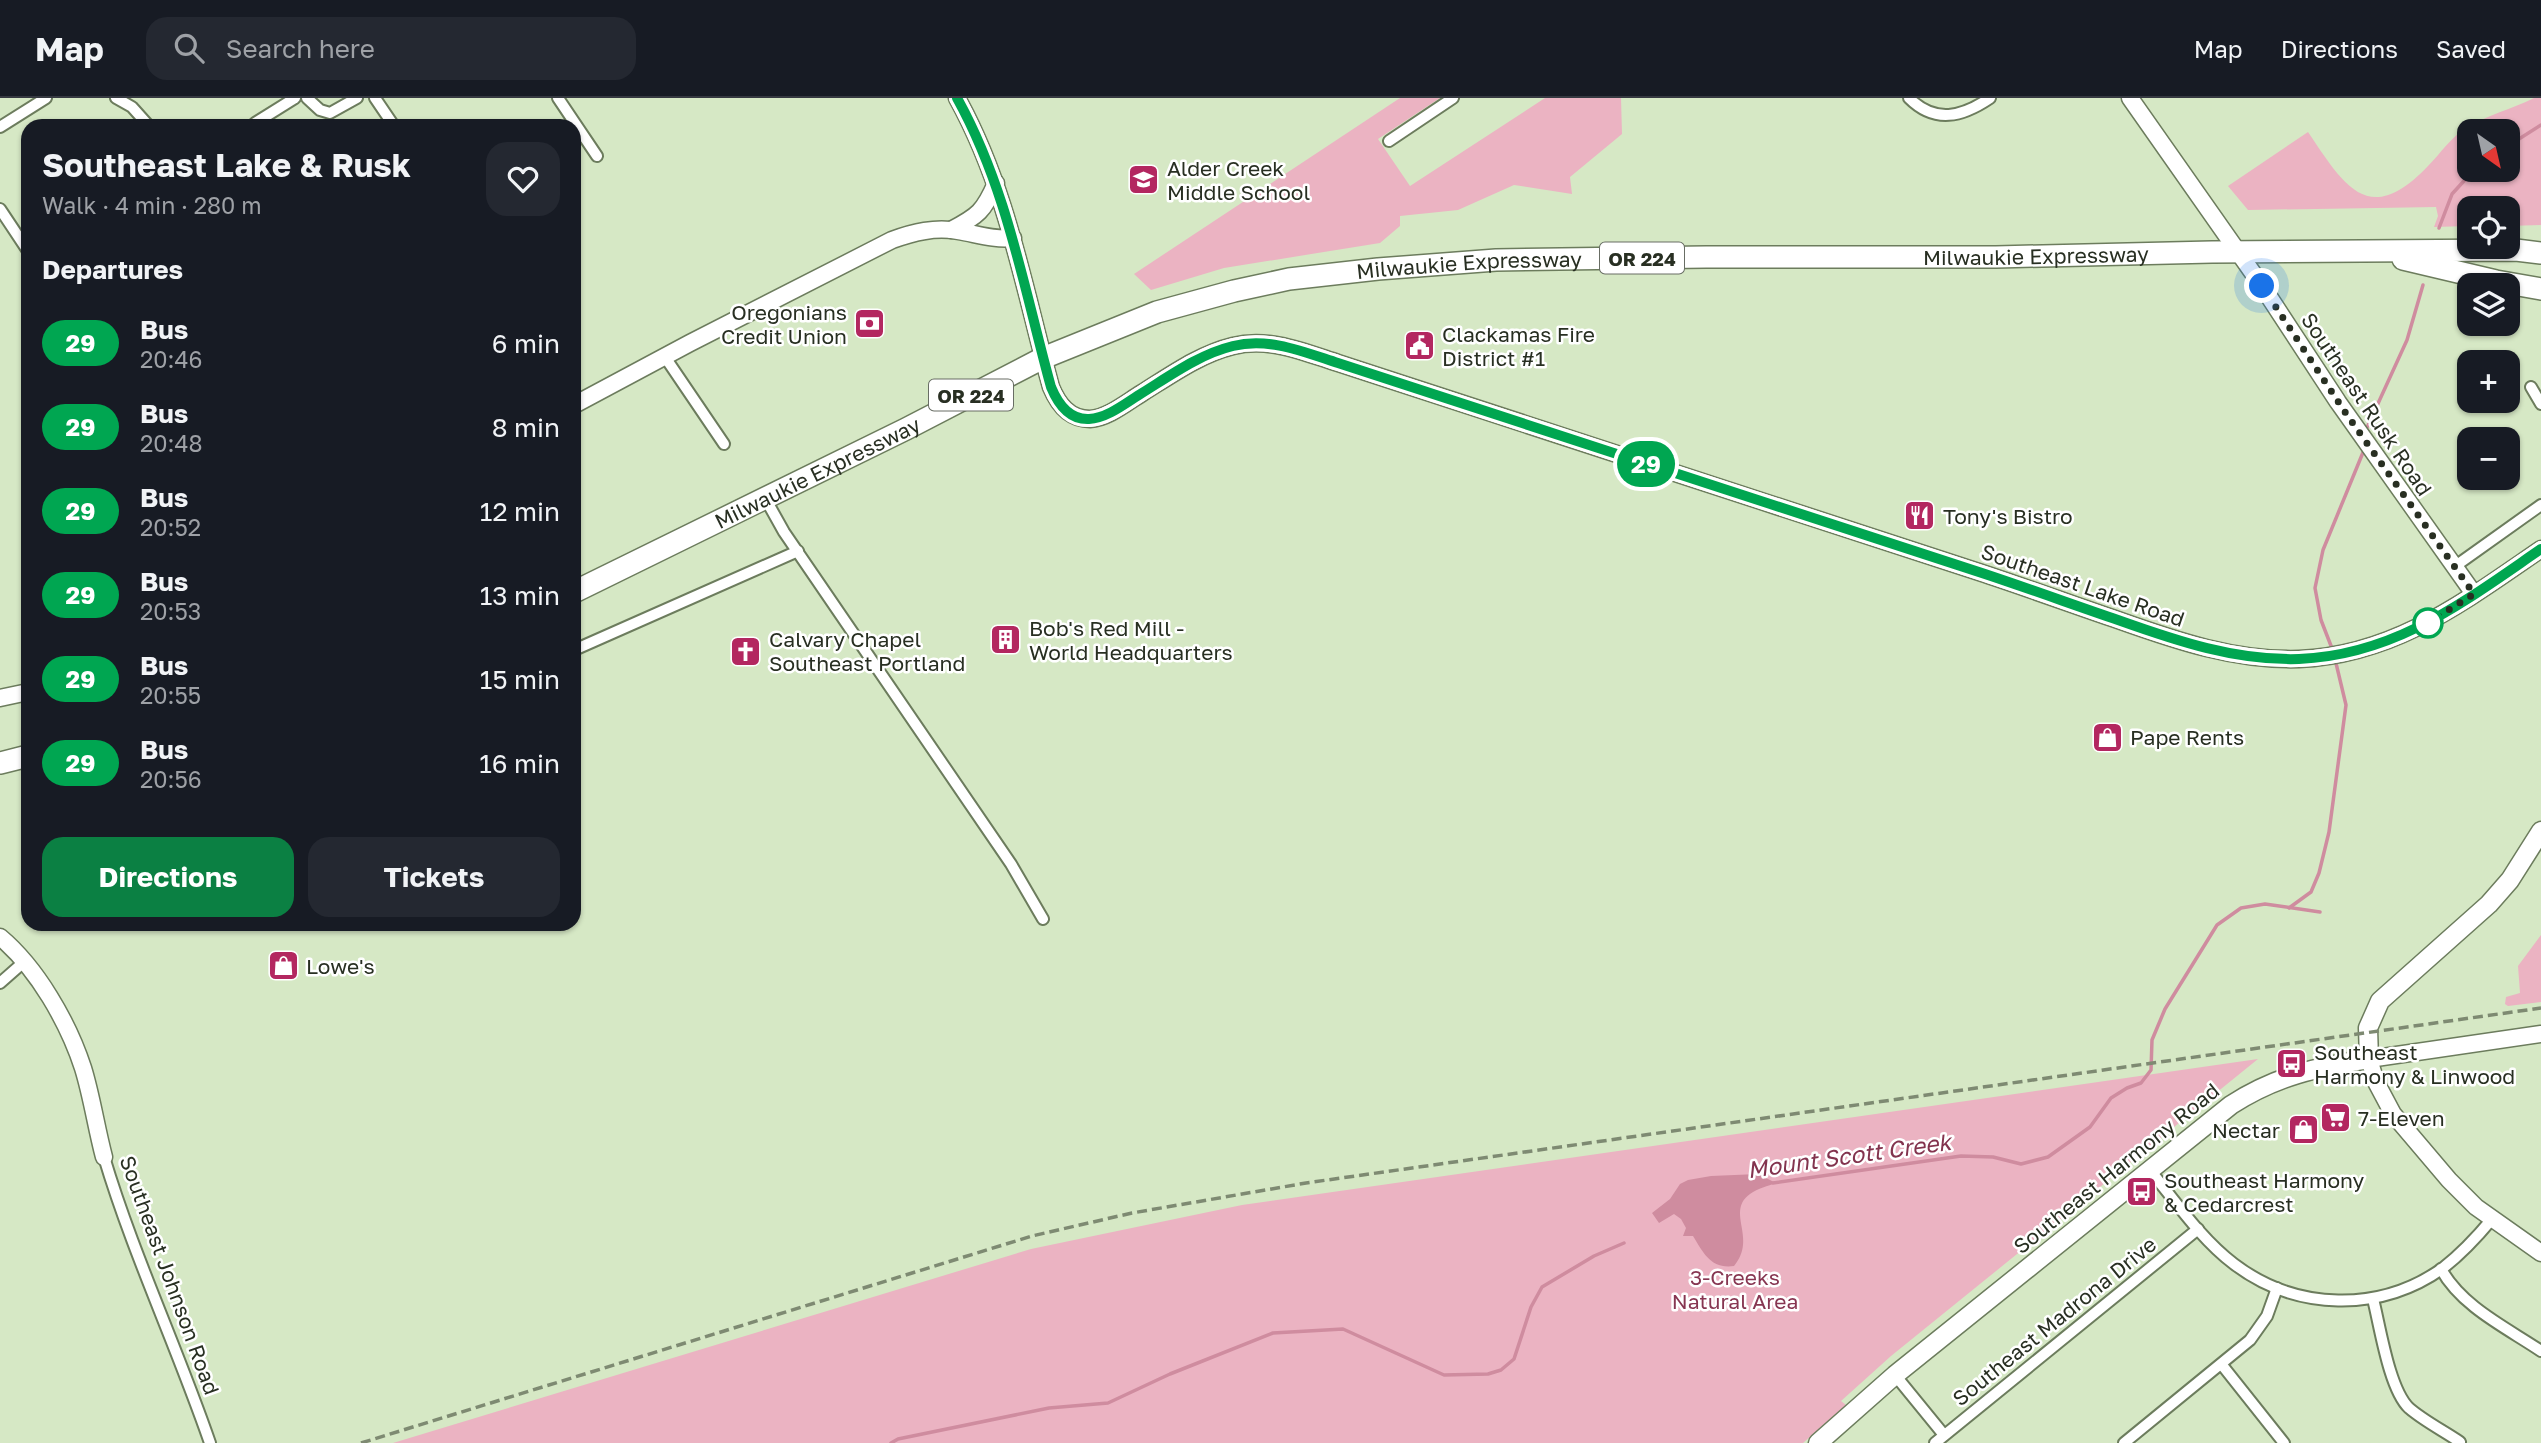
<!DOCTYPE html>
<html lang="en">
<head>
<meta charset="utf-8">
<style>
  body { margin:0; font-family:"Golos Text",sans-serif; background:#242831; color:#f1f3f6; height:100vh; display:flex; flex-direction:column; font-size:26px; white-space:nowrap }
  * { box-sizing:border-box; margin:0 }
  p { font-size:23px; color:#9ea1a6 }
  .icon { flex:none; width:38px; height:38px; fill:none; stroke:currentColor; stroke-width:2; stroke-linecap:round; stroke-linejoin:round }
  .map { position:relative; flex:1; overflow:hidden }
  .details { position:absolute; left:21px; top:21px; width:560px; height:812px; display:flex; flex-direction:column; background:#171b24; border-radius:21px; box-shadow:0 2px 5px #0004 }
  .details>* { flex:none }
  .badge { padding:0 14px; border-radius:23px; font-size:24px; line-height:46px }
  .needle { width:46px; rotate:146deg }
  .controls { position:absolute; left:2457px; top:21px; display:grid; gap:14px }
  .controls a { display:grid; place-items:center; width:63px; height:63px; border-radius:14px; background:#171b24; box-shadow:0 2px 5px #0004; font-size:35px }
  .you { position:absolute; width:35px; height:35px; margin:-18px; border:5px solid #fff; border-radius:50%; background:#1a73e8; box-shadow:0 0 0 10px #1a73e833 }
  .map>.badge { position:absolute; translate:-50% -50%; box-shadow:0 0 0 4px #fff }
  h2 { padding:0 21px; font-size:26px; line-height:63px }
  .round { display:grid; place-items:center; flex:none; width:74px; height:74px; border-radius:21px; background:#242831 }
  .overview { display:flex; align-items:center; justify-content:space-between; height:119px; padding:0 21px }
  h1 { font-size:33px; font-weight:700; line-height:52px }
  .action { display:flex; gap:14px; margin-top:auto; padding:14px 21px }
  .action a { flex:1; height:80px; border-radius:21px; background:#0b8043; color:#fff; font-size:28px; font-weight:700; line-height:80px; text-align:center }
  .action a+a { background:#242831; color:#f1f3f6 }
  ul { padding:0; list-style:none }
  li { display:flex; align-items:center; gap:21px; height:84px; padding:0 21px }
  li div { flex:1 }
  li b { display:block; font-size:26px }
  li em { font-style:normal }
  li .badge { min-width:77px; font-weight:700; text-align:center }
  header { display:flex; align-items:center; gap:42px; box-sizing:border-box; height:98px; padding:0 35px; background:#171b24; border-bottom:2px solid #363941 }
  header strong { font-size:33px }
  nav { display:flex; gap:38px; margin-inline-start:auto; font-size:24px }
  .search { width:490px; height:63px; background:#242831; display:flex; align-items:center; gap:18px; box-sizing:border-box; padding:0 24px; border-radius:21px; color:#9ea1a6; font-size:26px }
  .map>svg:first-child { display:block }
</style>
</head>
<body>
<header>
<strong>Map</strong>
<div class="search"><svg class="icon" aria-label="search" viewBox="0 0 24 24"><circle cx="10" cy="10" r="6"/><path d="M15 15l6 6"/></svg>Search here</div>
<nav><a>Map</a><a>Directions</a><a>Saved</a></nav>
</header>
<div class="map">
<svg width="2541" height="1345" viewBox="0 0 2541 1345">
  <rect width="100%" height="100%" fill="#d6e8c5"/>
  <!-- green -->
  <g fill="#ebb3c2" fill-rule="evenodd">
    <path d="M1400 0H1440L1378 41 1410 88 1545 0H1621L1622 36 1570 79 1572 96 1514 87 1458 112 1400 118V128L1380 145 1224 170 1151 192 1134 176Z"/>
    <path d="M2534 0H2541V127L2508 128V110H2469V128L2434 129 2438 118 2436 109 2248 112 2228 88 2308 34C2345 89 2369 130 2428 68 2440 56 2452 38 2466 30 2487 17 2512 11 2534 0ZM2469 33H2508V72H2469Z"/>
    <path d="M2541 837V904L2508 908 2505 906 2506 899 2520 895 2518 868Z"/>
    <path d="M2258 961 1891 1258 1841 1303 1846 1307 1803 1345H393L1031 1151 1242 1107Z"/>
  </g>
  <!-- water -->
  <path fill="#cf8c9f" d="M1758 1076 1776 1085C1768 1088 1758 1090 1750 1096 1725 1114 1758 1140 1734 1168 1711 1171 1704 1156 1693 1138H1683L1686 1130 1681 1121 1674 1116 1659 1125 1652 1115 1670 1101 1680 1086 1688 1082 1711 1078Z"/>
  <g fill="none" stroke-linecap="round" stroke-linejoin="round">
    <!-- stream -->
    <g stroke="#cf8c9f" stroke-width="3.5">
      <path d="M2508 48 2541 27"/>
      <path d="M2439 130 2452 96 2474 72"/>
      <path d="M2365 334 2407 242 2423 187"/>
      <path d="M2333 553 2321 522 2315 490 2323 452 2364 352"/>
      <path d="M2289 810 2311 794 2319 775 2329 734 2346 607 2335 561"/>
      <path d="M1773 1085 1961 1058 1993 1059 2021 1066 2048 1059 2090 1029 2111 1000 2127 990 2141 985 2151 972 2152 942 2165 911 2217 827 2241 810 2265 806 2320 814"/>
      <path d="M891 1345 898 1341 1049 1310 1108 1305 1170 1276 1273 1235 1343 1231 1444 1277 1488 1276 1501 1272 1514 1261 1531 1209 1542 1189 1594 1158 1624 1145"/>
    </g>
    <defs>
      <g id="street">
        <path d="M116 0 132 9 149 28"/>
        <path d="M307 0 320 12 330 15 357 0"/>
        <path d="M375 0 394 28"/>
        <path d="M558 0 597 58"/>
        <path d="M1909 0C1935 26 1962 19 1990 0"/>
        <path d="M255 25 295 0"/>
        <path d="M0 29 46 0"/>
        <path d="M1389 43 1453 0"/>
        <path d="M0 111 28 153"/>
        <path d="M665 259 724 346"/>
        <path d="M2531 289 2541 306"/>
        <path d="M765 400 784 434 1011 766 1043 821"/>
        <path d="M2454 469 2541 407"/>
        <path d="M574 552 798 453"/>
        <path d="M0 885 25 863"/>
        <path d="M104 1059C133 1156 177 1249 210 1345"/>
        <path d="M2149 1071C2176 1104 2201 1141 2234 1166 2296 1213 2380 1215 2443 1170 2461 1156 2477 1139 2492 1121"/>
        <path d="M2441 1171C2462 1209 2507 1230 2541 1253"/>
        <path d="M2373 1201C2380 1228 2389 1291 2409 1310 2424 1323 2444 1333 2460 1344"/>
        <path d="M2222 1267 2284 1345"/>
        <path d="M1895 1277 1944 1337"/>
        <path d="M1935 1345 2198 1131"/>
        <path d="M2124 1345 2250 1242 2267 1218 2277 1190"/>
      </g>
      <g id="secondary">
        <path d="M957 0C1007 90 1024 191 1051 289 1058 306 1069 321 1090 321 1108 320 1127 304 1142 295 1171 277 1200 256 1233 248 1269 239 1304 254 1338 265 1553 336 1769 405 1985 476 2030 491 2074 507 2118 522 2177 543 2236 563 2299 561 2395 557 2465 503 2541 451"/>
        <path d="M2130 0 2262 188 2338 304 2474 496"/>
        <path d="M951 132C978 118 984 113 996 85"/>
        <path d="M574 307 690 245 892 142C914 134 935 129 958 133 977 136 993 142 1013 140"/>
        <path d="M0 600 28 594"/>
        <path d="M0 839C37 870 68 924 83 970 92 999 96 1029 104 1059"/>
        <path d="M2541 936 2369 961 2376 984 2393 1016 2449 1082 2476 1109 2541 1155"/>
      </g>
      <path id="primary" d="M1818 1345 1895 1277 2231 1007C2276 978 2317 969 2369 961L2368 930 2380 903 2489 806 2510 782 2541 733"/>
      <g id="highway">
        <path d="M2403 161 2496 183 2541 191"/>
        <path id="s1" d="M574 494 906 331 1043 260 1157 214 1234 193 1289 181 1378 171 1496 162 1706 159H1996L2212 154 2516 152 2541 155"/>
        <path d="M0 665 28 658"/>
      </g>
    </defs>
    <!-- street casing -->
    <use href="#street" stroke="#6c7c5d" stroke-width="14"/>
    <!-- secondary casing -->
    <use href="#secondary" stroke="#6c7c5d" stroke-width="19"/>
    <!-- primary casing -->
    <use href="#primary" stroke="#6c7c5d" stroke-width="21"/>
    <!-- highway casing -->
    <use href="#highway" stroke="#6c7c5d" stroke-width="24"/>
    <!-- street -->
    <use href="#street" stroke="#fff" stroke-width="10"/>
    <!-- secondary -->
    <use href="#secondary" stroke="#fff" stroke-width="16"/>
    <!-- primary -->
    <use href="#primary" stroke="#fff" stroke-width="18"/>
    <!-- highway -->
    <use href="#highway" stroke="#fff" stroke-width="21"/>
    <!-- rail -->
    <path stroke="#7e8a72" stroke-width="3.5" stroke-dasharray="10 5" stroke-linecap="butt" d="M361 1345 1032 1138 1132 1115 1306 1085 2541 910"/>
  </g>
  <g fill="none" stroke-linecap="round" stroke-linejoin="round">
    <defs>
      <path id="line" d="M957 0C1007 90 1024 191 1051 289 1058 306 1069 322 1089 321 1108 320 1127 304 1142 295 1171 277 1200 256 1233 248 1269 239 1304 254 1338 265 1553 335 1769 405 1985 476 2030 491 2074 507 2118 522 2177 543 2236 563 2299 561 2396 557 2465 503 2541 451"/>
    </defs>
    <!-- line casing -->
    <use href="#line" stroke="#fff" stroke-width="16"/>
    <!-- line -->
    <use href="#line" stroke="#00a651" stroke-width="10"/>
    <!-- walk -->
    <path stroke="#282f22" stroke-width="7" stroke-dasharray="0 12.6" d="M2262 188 2347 317 2474 496 2428 525"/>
  </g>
  <!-- icons -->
  <defs>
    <symbol id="school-square" viewBox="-11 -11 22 22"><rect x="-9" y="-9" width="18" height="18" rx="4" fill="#b32760" stroke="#fff"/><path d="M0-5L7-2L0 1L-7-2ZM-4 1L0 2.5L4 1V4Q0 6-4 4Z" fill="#fff"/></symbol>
    <symbol id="bank-square" viewBox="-11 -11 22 22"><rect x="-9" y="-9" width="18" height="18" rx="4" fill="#b32760" stroke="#fff"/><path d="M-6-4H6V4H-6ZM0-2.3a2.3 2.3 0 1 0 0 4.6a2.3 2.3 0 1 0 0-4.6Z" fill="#fff"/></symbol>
    <symbol id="civic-square" viewBox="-11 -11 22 22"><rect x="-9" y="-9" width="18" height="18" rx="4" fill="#b32760" stroke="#fff"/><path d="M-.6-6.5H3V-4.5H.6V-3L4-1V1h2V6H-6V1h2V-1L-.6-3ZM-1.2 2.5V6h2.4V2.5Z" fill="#fff"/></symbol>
    <symbol id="restaurant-square" viewBox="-11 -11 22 22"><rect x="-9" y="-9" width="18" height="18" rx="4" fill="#b32760" stroke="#fff"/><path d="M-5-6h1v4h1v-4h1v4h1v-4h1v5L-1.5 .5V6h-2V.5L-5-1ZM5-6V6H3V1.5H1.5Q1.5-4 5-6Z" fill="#fff"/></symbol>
    <symbol id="building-square" viewBox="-11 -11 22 22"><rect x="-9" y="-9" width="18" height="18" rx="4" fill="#b32760" stroke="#fff"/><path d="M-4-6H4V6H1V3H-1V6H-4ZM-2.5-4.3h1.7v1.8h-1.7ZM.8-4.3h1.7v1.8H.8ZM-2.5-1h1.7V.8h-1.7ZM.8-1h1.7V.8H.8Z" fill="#fff"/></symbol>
    <symbol id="church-square" viewBox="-11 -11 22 22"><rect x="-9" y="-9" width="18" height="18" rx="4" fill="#b32760" stroke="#fff"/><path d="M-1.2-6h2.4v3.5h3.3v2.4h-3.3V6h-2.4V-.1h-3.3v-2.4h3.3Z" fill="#fff"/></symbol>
    <symbol id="shop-square" viewBox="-11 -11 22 22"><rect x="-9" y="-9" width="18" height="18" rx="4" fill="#b32760" stroke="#fff"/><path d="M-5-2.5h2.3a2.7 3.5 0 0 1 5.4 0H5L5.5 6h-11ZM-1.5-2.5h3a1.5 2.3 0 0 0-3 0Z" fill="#fff"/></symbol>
    <symbol id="bus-square" viewBox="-11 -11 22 22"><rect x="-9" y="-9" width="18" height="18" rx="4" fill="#b32760" stroke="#fff"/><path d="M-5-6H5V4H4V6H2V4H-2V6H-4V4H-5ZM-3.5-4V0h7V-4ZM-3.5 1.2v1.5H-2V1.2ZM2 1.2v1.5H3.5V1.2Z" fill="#fff"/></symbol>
    <symbol id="supermarket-square" viewBox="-11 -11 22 22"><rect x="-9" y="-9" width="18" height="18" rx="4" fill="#b32760" stroke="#fff"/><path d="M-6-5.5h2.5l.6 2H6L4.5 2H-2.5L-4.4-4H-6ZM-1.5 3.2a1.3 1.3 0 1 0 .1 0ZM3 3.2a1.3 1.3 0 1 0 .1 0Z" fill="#fff"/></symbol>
  </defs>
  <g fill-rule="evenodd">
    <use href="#school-square" x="1126" y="64" width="35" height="35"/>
    <use href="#bank-square" x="852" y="208" width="35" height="35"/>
    <use href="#civic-square" x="1402" y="230" width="35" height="35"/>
    <use href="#restaurant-square" x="1902" y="400" width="35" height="35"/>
    <use href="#building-square" x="988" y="524" width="35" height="35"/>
    <use href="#church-square" x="728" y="536" width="35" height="35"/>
    <use href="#shop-square" x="2090" y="622" width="35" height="35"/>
    <use href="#shop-square" x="266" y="850" width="35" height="35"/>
    <use href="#bus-square" x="2274" y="948" width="35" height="35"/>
    <use href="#supermarket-square" x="2318" y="1002" width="35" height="35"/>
    <use href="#shop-square" x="2286" y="1014" width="35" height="35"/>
    <use href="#bus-square" x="2124" y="1076" width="35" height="35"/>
  </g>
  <!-- markers -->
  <circle fill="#fff" stroke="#00a651" stroke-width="3.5" cx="2428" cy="525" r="14"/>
  <g text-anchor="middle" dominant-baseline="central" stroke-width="5" stroke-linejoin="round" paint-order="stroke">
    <!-- shield labels -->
    <g fill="#fff" stroke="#686d64" stroke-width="2">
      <rect x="1600" y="144.5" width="84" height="31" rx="5"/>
      <rect x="929" y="281.5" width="84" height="31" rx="5"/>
    </g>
    <g font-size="19" font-weight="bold" fill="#282f22">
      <text x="1642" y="160">OR 224</text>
      <text x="971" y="297">OR 224</text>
    </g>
    <!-- poi labels -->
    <g font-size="21" fill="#282f22" stroke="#fff" text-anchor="start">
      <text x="1167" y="70">Alder Creek<tspan x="1167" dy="24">Middle School</tspan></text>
      <text x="847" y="214" text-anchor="end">Oregonians<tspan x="847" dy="24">Credit Union</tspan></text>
      <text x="1442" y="236">Clackamas Fire<tspan x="1442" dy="24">District #1</tspan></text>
      <text x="1943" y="418">Tony's Bistro</text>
      <text x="1029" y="530">Bob's Red Mill -<tspan x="1029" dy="24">World Headquarters</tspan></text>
      <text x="769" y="541">Calvary Chapel<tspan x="769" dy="24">Southeast Portland</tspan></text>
      <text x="2130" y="639">Pape Rents</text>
      <text x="306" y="868">Lowe's</text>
      <text x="2314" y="954">Southeast<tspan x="2314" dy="24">Harmony &amp; Linwood</tspan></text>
      <text x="2358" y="1020">7-Eleven</text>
      <text x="2280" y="1032" text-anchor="end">Nectar</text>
      <text x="2164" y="1082">Southeast Harmony<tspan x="2164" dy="24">&amp; Cedarcrest</tspan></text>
    </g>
    <!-- street labels -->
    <g font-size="21" fill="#282f22" stroke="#fff">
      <text stroke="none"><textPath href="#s1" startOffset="1531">Milwaukie Expressway</textPath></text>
      <text stroke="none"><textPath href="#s1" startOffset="964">Milwaukie Expressway</textPath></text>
      <text transform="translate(2367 306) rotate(56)">Southeast Rusk Road</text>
      <text stroke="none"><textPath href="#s1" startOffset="271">Milwaukie Expressway</textPath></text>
      <text transform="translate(2083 487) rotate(19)">Southeast Lake Road</text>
      <text transform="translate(2116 1070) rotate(-39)">Southeast Harmony Road</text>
      <text transform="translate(170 1177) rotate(70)">Southeast Johnson Road</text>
      <text transform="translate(2054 1223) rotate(-39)">Southeast Madrona Drive</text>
    </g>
    <!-- park labels -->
    <g font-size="21" fill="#873652" stroke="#fff">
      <text x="1735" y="1179">3-Creeks<tspan x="1735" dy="24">Natural Area</tspan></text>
    </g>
    <!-- water labels -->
    <g font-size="23" font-style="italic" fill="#83334e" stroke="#fff">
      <text transform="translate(1849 1057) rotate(-8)">Mount Scott Creek</text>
    </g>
  </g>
</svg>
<div class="controls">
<a><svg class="needle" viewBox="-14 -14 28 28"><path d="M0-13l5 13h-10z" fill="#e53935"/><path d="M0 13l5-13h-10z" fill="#9ea1a6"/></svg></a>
<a><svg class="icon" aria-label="locate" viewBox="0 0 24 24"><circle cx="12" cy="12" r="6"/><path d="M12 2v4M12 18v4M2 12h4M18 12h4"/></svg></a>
<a><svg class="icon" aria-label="layers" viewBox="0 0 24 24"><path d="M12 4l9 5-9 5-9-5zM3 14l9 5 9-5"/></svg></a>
<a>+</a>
<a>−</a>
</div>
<div class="you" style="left:2262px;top:188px"></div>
<b class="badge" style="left:1646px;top:366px;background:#00a651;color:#fff">29</b>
<section class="details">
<div class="overview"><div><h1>Southeast Lake &amp; Rusk</h1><p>Walk · 4 min · 280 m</p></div><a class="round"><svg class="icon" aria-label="heart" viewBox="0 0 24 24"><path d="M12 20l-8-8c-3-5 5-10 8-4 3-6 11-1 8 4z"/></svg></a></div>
<h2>Departures</h2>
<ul>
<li><span class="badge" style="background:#00a651;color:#fff">29</span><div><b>Bus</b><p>20:46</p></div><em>6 min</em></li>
<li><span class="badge" style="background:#00a651;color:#fff">29</span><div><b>Bus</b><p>20:48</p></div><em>8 min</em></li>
<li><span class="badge" style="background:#00a651;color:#fff">29</span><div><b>Bus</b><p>20:52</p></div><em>12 min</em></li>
<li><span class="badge" style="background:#00a651;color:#fff">29</span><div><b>Bus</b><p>20:53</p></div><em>13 min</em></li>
<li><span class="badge" style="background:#00a651;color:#fff">29</span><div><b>Bus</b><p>20:55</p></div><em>15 min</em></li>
<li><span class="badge" style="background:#00a651;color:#fff">29</span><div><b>Bus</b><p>20:56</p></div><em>16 min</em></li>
</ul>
<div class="action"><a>Directions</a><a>Tickets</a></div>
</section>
</div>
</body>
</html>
